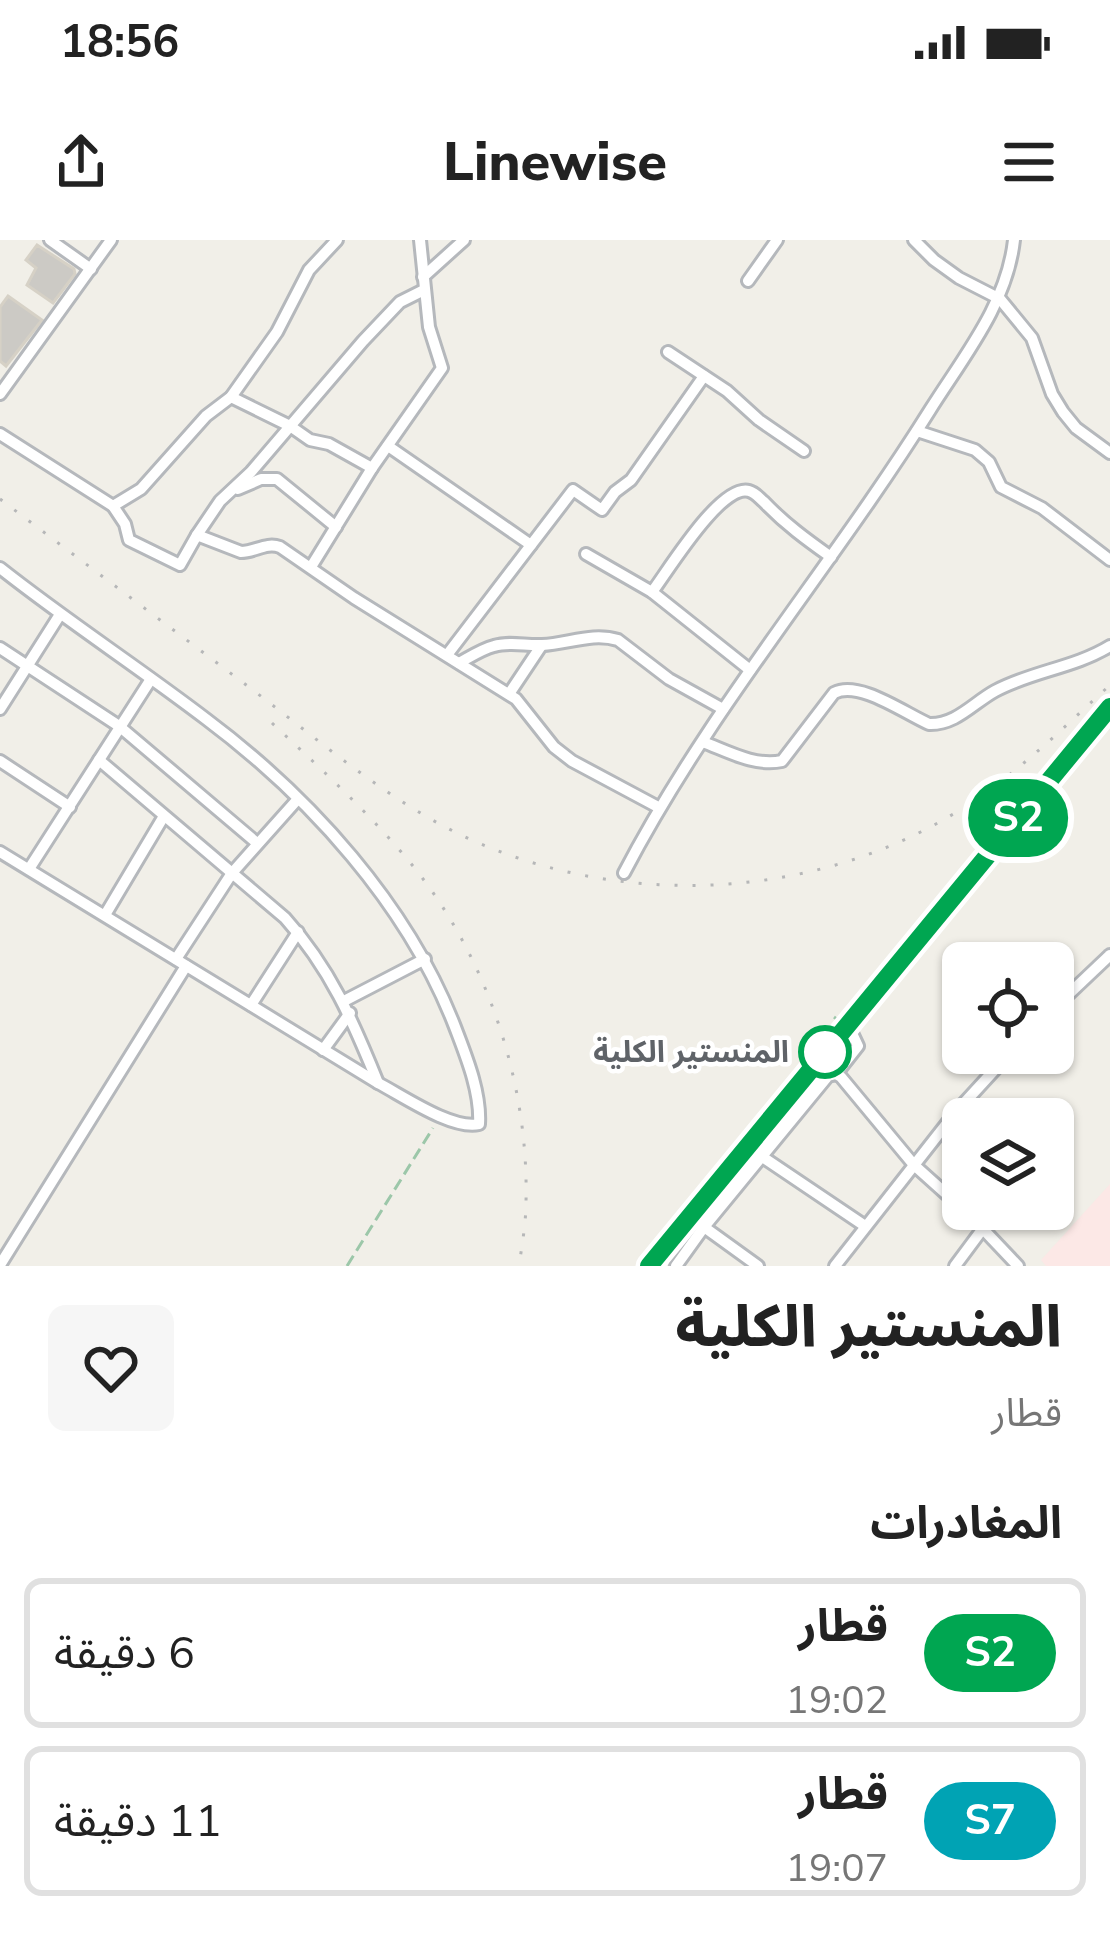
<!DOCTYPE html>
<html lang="ar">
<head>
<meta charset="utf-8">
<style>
  body { margin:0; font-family:"Nunito Sans","Noto Sans Arabic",sans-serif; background:#f6f6f6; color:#222; direction:rtl; height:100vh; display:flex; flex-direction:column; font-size:45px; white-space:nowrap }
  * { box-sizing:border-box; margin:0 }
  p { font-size:39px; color:#767676 }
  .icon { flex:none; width:66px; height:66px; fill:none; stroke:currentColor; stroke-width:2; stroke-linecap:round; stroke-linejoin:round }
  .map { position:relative; height:1026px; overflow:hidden; direction:ltr }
  .side { display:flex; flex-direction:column; background:#fff; flex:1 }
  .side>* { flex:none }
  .badge { padding:0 24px; border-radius:39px; font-size:42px; line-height:78px }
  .buttons { position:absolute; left:942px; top:702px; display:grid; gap:24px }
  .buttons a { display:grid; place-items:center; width:132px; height:132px; border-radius:18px; background:#fff; box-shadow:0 3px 9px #0004; font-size:60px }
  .map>.badge { position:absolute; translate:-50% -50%; box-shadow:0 0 0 6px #fff }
  h2 { padding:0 48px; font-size:45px; line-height:108px }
  .round { display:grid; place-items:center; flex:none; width:126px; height:126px; border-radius:18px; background:#f6f6f6 }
  .summary { display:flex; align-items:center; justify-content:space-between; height:204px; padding:0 48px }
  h1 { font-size:57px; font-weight:800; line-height:90px }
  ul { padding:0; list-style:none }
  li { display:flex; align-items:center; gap:36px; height:150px; margin:0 24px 18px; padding:0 24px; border:6px solid #e0e0e0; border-radius:18px }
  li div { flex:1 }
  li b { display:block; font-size:45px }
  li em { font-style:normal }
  li .badge { min-width:132px; font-weight:700; text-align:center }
  .status { display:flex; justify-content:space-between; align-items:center; height:84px; padding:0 60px; background:#fff; direction:ltr }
  .status svg { height:33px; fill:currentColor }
  header { display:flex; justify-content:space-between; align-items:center; height:156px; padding:0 48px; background:#fff; font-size:54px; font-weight:800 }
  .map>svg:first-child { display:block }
</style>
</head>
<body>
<div class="status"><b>18:56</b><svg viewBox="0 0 49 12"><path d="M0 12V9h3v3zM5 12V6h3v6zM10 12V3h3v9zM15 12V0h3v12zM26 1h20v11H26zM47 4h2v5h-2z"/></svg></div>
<header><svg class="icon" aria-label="menu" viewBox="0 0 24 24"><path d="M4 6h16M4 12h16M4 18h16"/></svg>Linewise<svg class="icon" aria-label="share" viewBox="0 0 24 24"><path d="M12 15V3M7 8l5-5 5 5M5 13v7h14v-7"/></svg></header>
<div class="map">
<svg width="1110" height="1026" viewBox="0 0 1110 1026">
  <rect width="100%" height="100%" fill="#f1efe8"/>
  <!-- medical -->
  <path fill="#fce8e6" d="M1110 944V1026H1046L1041 1020Z"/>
  <!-- building -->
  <g fill="#cccac5" stroke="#d6d1c6" stroke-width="3">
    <path d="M37 5 74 29 75 34 53 63 27 45 36 28 26 20Z"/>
    <path d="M8 56 42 80 6 126 0 121V67Z"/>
  </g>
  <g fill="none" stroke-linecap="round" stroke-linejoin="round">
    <defs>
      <g id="minor">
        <path d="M50 0 91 29"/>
        <path d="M914 0 934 20 959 38 1000 59 1032 98 1052 154 1063 172 1076 188 1110 213"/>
        <path d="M423 37 464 0"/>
        <path d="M748 41 777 0"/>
        <path d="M668 112 727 151 759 180 804 211"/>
        <path d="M0 154 111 0"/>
        <path d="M231 157 290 186 310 200 329 204 372 228"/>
        <path d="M917 191 975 210 989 222 1001 247 1042 268 1110 320"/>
        <path d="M0 194 113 266 125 284 129 300 180 325 197 295 241 312C255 312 266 302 280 307L354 358 516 459 554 507 572 521 658 567"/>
        <path d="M388 206 531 305"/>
        <path d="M238 249 261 239H277L336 287"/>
        <path d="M113 266 141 249 206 176 231 157 277 92 309 30 337 0"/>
        <path d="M197 295 220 261 251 232 363 101 400 62 424 50"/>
        <path d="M586 314 652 352 750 430"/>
        <path d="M311 327 372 228 442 128 429 87 420 0"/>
        <path d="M0 328C67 381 138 427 206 479 310 557 408 665 455 787 466 816 481 852 479 884 452 890 403 856 378 843L0 612"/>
        <path d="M652 352C668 331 721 243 749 251 756 253 759 258 764 262 785 284 807 300 831 317"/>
        <path d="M0 408 119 486 257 603"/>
        <path d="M447 415 573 250 602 270 615 252 631 240 704 136"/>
        <path d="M459 423C470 417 482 409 494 406 510 401 526 406 542 405 568 404 592 392 618 400L669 439 723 469"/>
        <path d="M509 454 541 406"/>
        <path d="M0 469 59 376"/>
        <path d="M703 502C727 511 755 527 782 521L834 453C859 440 904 473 929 484 956 485 973 463 995 451 1032 431 1074 428 1110 406"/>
        <path d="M99 520 285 678C330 728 353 781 378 843"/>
        <path d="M0 521 70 567"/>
        <path d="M29 629 151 439"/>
        <path d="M624 633C710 468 832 327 930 170 964 116 1007 64 1014 0"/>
        <path d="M105 675 164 576"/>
        <path d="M176 719 232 633 297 560"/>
        <path d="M344 761 425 719"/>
        <path d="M251 765 298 692"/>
        <path d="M1053 769 1110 715"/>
        <path d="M323 810 350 773"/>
        <path d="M836 834 841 837 914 925 963 969"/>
        <path d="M761 916 865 986"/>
        <path d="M964 969 1018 1026"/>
        <path d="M704 987 758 1026"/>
        <path d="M0 1025 186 726"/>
        <path d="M676 1026 704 987 828 836 836 834 858 806 851 791"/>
        <path d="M835 1026 955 873 1010 813"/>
        <path d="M955 1026 984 987"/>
      </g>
    </defs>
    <!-- minor casing -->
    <use href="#minor" stroke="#b5b8bc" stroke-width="16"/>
    <!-- path -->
    <g stroke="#9cc7a9" stroke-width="3" stroke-dasharray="12 6" stroke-linecap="butt">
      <path d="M834 777 845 786"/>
      <path d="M347 1026 433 888"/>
    </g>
    <!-- minor -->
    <use href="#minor" stroke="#fff" stroke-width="10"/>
    <!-- rail -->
    <g stroke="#b6b7b8" stroke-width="3" stroke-dasharray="3 15" stroke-linecap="butt">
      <path d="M0 259C87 325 175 391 262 457 331 510 400 570 481 604 634 669 822 658 963 568 1017 534 1063 488 1110 445"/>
      <path d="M272 483C319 527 367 571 408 620 486 713 529 841 526 962 526 983 522 1005 519 1026"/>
      <path d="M639 1026 1095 478"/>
    </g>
  </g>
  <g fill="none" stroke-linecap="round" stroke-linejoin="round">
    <defs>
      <path id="line" d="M649 1026 1110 467"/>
    </defs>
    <!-- line casing -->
    <use href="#line" stroke="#fff" stroke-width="27"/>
    <!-- line -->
    <use href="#line" stroke="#00a651" stroke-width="18"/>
  </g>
  <!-- markers -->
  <circle fill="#fff" stroke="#00a651" stroke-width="6" cx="825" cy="812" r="24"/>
  <g text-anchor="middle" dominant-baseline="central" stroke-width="9" stroke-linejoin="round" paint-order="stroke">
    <!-- stop labels -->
    <g font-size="30" font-weight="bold" fill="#5f6368" stroke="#fff" text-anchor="end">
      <text x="789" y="812">المنستير الكلية</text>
    </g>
  </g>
</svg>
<div class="buttons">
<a><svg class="icon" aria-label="locate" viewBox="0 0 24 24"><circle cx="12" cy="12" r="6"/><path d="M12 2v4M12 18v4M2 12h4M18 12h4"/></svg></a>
<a><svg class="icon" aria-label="layers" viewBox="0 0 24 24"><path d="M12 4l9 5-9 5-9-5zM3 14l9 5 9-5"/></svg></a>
</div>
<b class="badge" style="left:1018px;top:578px;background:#00a651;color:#fff">S2</b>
</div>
<section class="side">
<div class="summary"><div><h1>المنستير الكلية</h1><p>قطار</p></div><a class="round"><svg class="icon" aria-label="heart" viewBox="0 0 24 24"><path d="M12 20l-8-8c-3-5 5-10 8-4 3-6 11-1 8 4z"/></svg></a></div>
<h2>المغادرات</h2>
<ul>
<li><span class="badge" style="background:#00a651;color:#fff">S2</span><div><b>قطار</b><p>19:02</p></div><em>6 دقيقة</em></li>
<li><span class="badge" style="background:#00a3b4;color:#fff">S7</span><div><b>قطار</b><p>19:07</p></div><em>11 دقيقة</em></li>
</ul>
</section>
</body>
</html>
